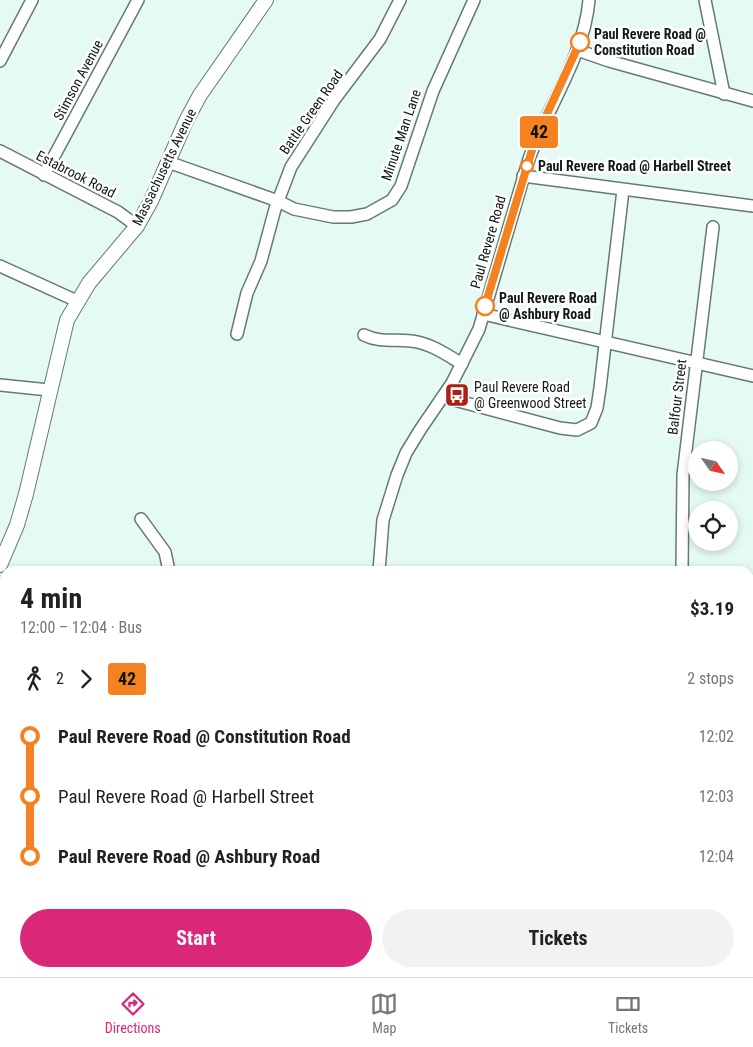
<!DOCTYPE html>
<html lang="en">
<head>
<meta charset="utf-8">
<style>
  body { margin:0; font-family:"Roboto Condensed",sans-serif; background:#f2f2f2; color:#222; height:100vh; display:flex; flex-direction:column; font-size:19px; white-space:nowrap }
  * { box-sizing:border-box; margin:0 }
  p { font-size:16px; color:#767676 }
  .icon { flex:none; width:28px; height:28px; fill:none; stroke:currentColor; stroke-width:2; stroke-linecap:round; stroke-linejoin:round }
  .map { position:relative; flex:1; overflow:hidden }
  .details { position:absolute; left:0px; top:566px; width:754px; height:411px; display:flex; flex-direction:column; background:#fff; border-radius:15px 15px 0 0; box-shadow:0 2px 8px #0003 }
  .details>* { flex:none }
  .badge { padding:0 10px; border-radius:4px; font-size:18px; line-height:32px }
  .needle { width:32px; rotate:124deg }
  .fabs { position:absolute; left:688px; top:441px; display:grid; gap:10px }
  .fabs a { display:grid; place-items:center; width:50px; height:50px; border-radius:50%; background:#fff; box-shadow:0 2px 8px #0003; font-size:25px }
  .map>.badge { position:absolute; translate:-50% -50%; box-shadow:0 0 0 2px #fff }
  .legs { display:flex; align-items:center; gap:8px; height:55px; padding:0 20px; font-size:16px }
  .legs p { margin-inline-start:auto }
  .headline { display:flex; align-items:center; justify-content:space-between; height:85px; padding:0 20px }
  h1 { font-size:28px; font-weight:700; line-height:38px }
  .action { display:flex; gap:10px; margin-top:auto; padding:10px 20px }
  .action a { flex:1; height:58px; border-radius:30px; background:#db2777; color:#fff; font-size:20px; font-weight:700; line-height:58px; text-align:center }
  .action a+a { background:#f2f2f2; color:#222 }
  ul { padding:0 20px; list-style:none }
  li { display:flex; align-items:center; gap:18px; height:60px; font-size:19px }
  li i { display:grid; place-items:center; width:8px; height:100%; margin:0 6px; background:currentColor }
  li i::after { content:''; width:12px; height:12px; margin:-6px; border:4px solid; border-radius:50%; background:#fff }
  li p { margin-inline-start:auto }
  li:first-child i { background:linear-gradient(#0000 50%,currentColor 0) }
  li:last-child i { background:linear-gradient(currentColor 50%,#0000 0) }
  .tabs { display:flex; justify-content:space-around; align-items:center; height:70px; border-top:1px solid #e0e0e0; background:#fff; font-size:14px; color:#767676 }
  .tabs a { display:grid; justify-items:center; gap:2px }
  .tabs .current { color:#db2777 }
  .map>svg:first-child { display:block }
</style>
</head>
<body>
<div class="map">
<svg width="753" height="977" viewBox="0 0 753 977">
  <rect width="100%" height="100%" fill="#e5faf5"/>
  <!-- green -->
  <path fill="#f0cfc9" d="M749 826 753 828V977H501L497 973 749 972Z"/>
  <!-- forest -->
  <g fill="#d2a59d">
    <path d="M749 826 753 828V950H749Z"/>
    <path d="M497 973H583L562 977H501Z"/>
  </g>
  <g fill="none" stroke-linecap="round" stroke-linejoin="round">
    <!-- stream -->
    <g stroke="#b68a82" stroke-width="2.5">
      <path d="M749 953 753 952"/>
      <path d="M615 972 616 977"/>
    </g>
    <defs>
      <g id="minor">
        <path d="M705 0 724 94"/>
        <path d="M577 50 609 61 753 101"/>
        <path d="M0 61 32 0"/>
        <path d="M0 151 118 212 137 226"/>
        <path d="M168 162 278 201 294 209 333 217H351L367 214 392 200 401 186 433 91 474 0"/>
        <path d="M44 175 138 0"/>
        <path d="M523 176 753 206"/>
        <path d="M0 266 77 301"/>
        <path d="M483 314 753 376"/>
        <path d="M237 334 247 293 261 261 275 209 291 167 334 100 380 39 400 0"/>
        <path d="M364 335C380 343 394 339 411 341 430 343 446 354 462 364"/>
        <path d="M0 385 49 390"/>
        <path d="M443 397 560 428 577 430 591 423 597 408 600 388 623 190"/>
        <path d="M141 519 165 552 169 571"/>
        <path d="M379 571 383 520 397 475 406 453 420 430 452 383 479 329 528 162C546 108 584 58 589 0"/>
        <path d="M682 571 683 475 713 227"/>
        <path d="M749 605H753"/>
        <path d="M0 635 5 636"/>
        <path d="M0 761 5 763"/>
        <path d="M749 767 753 768"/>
        <path d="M0 962H5"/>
        <path d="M36 972 44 977"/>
        <path d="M148 972 150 977"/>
        <path d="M420 972 424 977"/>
        <path d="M293 977 297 972"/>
      </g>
      <path id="major" d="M0 565 17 525 26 494 67 320 89 283 137 226 151 201 186 121 200 95 266 0"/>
    </defs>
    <!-- minor casing -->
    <use href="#minor" stroke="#667975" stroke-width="14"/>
    <!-- major casing -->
    <use href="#major" stroke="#667975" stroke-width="16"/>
    <!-- minor -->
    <use href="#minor" stroke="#fff" stroke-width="11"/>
    <!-- major -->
    <use href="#major" stroke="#fff" stroke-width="14"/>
  </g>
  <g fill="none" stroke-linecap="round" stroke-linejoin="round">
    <defs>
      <path id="line-1" d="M485 306 535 140 580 42"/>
    </defs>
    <!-- line-1 casing -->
    <use href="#line-1" stroke="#fff" stroke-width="11"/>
    <!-- line-1 -->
    <use href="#line-1" stroke="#f58220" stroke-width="8"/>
  </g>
  <!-- icons -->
  <defs>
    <symbol id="bus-square" viewBox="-11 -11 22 22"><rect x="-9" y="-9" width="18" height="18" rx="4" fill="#ae1e12" stroke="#fff"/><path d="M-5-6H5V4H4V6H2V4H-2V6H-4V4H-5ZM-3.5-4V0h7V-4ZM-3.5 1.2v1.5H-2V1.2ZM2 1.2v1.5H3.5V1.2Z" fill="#fff"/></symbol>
  </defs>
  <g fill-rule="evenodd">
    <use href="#bus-square" x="443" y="381" width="28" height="28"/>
  </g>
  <!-- markers -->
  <g fill="#fff" stroke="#f58220" stroke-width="2.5">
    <circle cx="580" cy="42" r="9"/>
    <circle cx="527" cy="166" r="6"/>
    <circle cx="485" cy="306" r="9"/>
  </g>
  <g text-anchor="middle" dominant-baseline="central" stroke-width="5" stroke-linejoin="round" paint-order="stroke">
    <!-- stop labels -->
    <g font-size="14" font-weight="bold" fill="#111917" stroke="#fff" text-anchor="start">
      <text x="594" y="34">Paul Revere Road @<tspan x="594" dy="16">Constitution Road</tspan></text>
      <text x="538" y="166">Paul Revere Road @ Harbell Street</text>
      <text x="499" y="298">Paul Revere Road<tspan x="499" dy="16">@ Ashbury Road</tspan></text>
    </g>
    <!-- street labels -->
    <g font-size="14" fill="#111917" stroke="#fff">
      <text transform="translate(78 80) rotate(-62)">Stimson Avenue</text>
      <text transform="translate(311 112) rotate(-55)">Battle Green Road</text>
      <text transform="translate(401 135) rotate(-71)">Minute Man Lane</text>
      <text transform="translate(164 167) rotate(-64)">Massachusetts Avenue</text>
      <text transform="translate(76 174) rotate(27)">Estabrook Road</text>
      <text transform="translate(488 242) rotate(-74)">Paul Revere Road</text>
      <text transform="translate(677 397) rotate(-83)">Balfour Street</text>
    </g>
    <!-- poi labels -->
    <g font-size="14" fill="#111917" stroke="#fff" text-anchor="start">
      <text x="474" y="387">Paul Revere Road<tspan x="474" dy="16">@ Greenwood Street</tspan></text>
    </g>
  </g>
</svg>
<div class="fabs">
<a><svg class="needle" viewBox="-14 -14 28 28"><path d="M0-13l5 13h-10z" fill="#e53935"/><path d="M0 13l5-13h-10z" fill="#767676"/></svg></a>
<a><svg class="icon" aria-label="locate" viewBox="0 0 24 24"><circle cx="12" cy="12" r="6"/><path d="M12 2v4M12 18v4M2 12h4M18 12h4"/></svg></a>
</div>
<b class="badge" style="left:539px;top:132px;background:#f58220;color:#111">42</b>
<section class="details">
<div class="headline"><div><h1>4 min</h1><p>12:00 – 12:04 · Bus</p></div><b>$3.19</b></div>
<div class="legs"><svg class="icon" aria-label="walk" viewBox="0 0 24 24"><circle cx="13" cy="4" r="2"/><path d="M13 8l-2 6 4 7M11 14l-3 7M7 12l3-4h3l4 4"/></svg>2<svg class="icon" aria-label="forward" viewBox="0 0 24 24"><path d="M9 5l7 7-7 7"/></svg><b class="badge" style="background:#f58220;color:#111">42</b><p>2 stops</p></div>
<ul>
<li><i style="color:#f58220"></i><b>Paul Revere Road @ Constitution Road</b><p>12:02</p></li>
<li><i style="color:#f58220"></i><span>Paul Revere Road @ Harbell Street</span><p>12:03</p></li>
<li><i style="color:#f58220"></i><b>Paul Revere Road @ Ashbury Road</b><p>12:04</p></li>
</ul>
<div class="action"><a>Start</a><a>Tickets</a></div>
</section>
</div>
<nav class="tabs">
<a class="current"><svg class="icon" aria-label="directions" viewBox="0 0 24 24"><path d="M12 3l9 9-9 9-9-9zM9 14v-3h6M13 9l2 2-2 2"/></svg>Directions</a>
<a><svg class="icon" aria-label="map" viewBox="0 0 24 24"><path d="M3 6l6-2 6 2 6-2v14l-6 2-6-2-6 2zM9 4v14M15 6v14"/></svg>Map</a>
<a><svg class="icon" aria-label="tickets" viewBox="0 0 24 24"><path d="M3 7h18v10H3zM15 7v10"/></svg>Tickets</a>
</nav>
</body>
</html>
